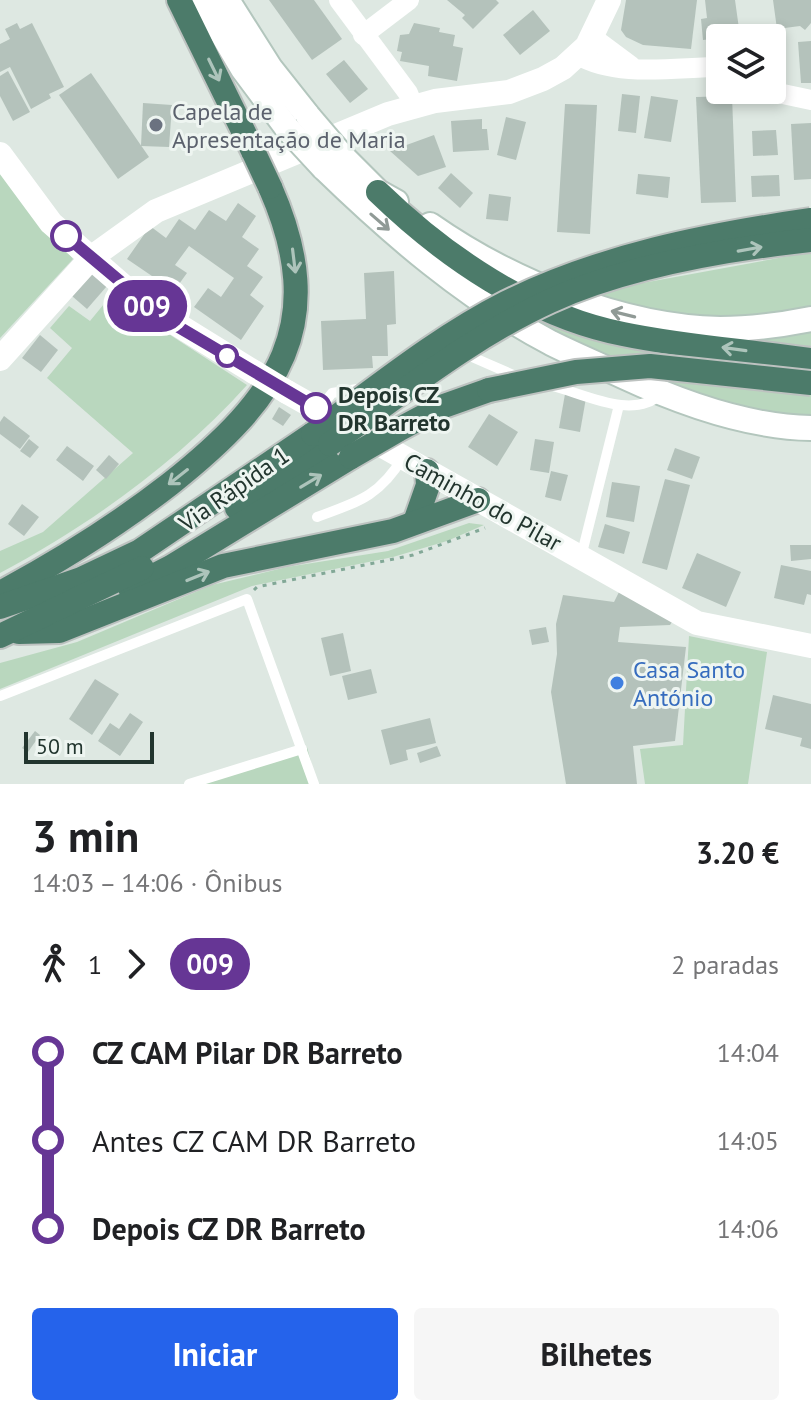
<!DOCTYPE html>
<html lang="pt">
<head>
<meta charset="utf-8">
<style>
  body { margin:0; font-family:"PT Sans",sans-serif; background:#f6f6f6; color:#202124; height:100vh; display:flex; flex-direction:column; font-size:30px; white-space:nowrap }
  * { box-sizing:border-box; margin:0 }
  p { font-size:26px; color:#757577 }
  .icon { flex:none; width:44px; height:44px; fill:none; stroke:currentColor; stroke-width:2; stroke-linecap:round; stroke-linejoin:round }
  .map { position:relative; height:784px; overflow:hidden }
  .sheet { display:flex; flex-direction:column; background:#fff; flex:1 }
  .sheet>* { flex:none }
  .badge { padding:0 16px; border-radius:26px; font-size:28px; line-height:52px }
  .tools { position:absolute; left:706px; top:24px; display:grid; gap:16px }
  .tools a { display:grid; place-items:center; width:80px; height:80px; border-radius:8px; background:#fff; box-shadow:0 4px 12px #0003; font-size:40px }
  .scale { position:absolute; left:24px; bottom:20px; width:130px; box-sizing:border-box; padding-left:8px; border:4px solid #22352e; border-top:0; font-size:22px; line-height:28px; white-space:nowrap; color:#22352e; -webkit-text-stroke:6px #eef5f1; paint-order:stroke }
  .map>.badge { position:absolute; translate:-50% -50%; box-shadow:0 0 0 4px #fff }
  .legs { display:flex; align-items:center; gap:12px; height:88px; padding:0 32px; font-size:26px }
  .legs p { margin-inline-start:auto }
  .headline { display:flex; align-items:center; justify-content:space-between; height:136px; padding:0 32px }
  h1 { font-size:44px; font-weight:700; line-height:60px }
  .button { display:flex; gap:16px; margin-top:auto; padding:16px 32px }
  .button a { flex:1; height:92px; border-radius:8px; background:#2563eb; color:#fff; font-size:32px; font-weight:700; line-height:92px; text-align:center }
  .button a+a { background:#f6f6f6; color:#202124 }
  ul { padding:0 32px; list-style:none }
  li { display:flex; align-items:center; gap:28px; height:88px; font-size:30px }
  li i { display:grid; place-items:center; width:12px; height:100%; margin:0 10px; background:currentColor }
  li i::after { content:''; width:20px; height:20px; margin:-10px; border:6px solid; border-radius:50%; background:#fff }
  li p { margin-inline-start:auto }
  li:first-child i { background:linear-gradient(#0000 50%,currentColor 0) }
  li:last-child i { background:linear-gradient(currentColor 50%,#0000 0) }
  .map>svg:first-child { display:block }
</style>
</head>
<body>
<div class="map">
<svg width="811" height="784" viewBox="0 0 811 784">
  <rect width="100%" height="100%" fill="#dee8e2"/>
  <!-- green -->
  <g fill="#b9d7be">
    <path d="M0 165 73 259 0 338Z"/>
    <path d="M811 252V353L703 334 588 299 610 289Z"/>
    <path d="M113 293 138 314 247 385C179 461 90 525 0 573V551L43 532 133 453 47 378 72 348 50 328 69 306 90 321Z"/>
    <path d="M543 320 767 387 811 393V417L765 411 681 390 539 326Z"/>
    <path d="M469 523 484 525 447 541 393 557 252 586 0 689V663L77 642 212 585 287 567 388 551Z"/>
    <path d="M689 636 767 652 748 784H645L640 749 683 745Z"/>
    <path d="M307 747 317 784H193Z"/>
  </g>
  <!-- building -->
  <g fill="#b4c2bb">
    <path d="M269 0H314L342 39 312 60Z"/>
    <path d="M447 0H496L499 3 473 29 462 18 465 15Z"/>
    <path d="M626 0H697L691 49 643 45 626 37 621 30Z"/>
    <path d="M705 0H735L740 36 703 40 701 19 707 18Z"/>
    <path d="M773 0H811V23L805 30 800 26 777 29Z"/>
    <path d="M533 10 550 31 520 55 503 35Z"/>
    <path d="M17 23 20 29 32 23 64 87 49 94 51 98 31 109 10 67 0 72V44L10 39 5 29Z"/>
    <path d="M414 23 440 28 439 32 455 35 453 46 463 48 457 81 428 76 429 66 400 61 402 52 397 51 400 35 409 34Z"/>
    <path d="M811 41V83H801L798 42Z"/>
    <path d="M344 60 368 89 350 103 326 74Z"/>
    <path d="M8 71 30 112 13 121 0 96V76Z"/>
    <path d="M91 73 149 157 118 179 59 95Z"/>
    <path d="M622 94 640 96 636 133 618 131Z"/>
    <path d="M651 96 678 100 671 142 644 138Z"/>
    <path d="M732 96 736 202 701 203 696 97Z"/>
    <path d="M143 103 172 105 169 147 141 146Z"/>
    <path d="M565 104 597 105 590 234 557 232Z"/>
    <path d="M506 117 526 122 516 160 497 155Z"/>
    <path d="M482 119V129H487L489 150 453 152 451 121Z"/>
    <path d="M811 123V179L794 180 791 124Z"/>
    <path d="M776 130 778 155 753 156 752 131Z"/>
    <path d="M434 135 446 167 418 176 390 151Z"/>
    <path d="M451 173 473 193 460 208 438 188Z"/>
    <path d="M638 174 670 177 668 198 636 194Z"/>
    <path d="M779 175 780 196 752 197 751 176Z"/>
    <path d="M489 194 511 197 508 221 486 219Z"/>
    <path d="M238 203 256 216 242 237 259 249 247 266 263 277 250 295 264 306 241 340 194 307 208 288 221 297 234 278 189 246 175 265 187 273 174 291 127 259 150 226 166 238 179 219 195 230 209 210 226 221Z"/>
    <path d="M394 271 396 324 387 325 388 356H372L373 368 323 370 321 321 366 319 364 273Z"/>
    <path d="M92 273 107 286 87 309 72 296Z"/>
    <path d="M40 335 58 350 41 372 22 358Z"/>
    <path d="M565 394 586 398 580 432 559 428Z"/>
    <path d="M279 407 291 415 283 426 272 419Z"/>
    <path d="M489 414 518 432 497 466 468 447Z"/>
    <path d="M4 416 30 436 20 449 0 434V422Z"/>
    <path d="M29 439 39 447 30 458 20 451Z"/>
    <path d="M535 439 554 442 549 473 530 470Z"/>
    <path d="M67 446 94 466 83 481 56 460Z"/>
    <path d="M675 448 700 457 692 479 667 470Z"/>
    <path d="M109 455 119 464 106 479 96 470Z"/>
    <path d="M551 471 568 475 561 501 545 497Z"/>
    <path d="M665 479 690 485 667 570 642 563Z"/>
    <path d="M612 482 640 486 634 522 606 517Z"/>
    <path d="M22 504 39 517 24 536 8 524Z"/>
    <path d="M605 524 630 532 624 554 598 547Z"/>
    <path d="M790 545H811V559L791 561Z"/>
    <path d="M697 553 741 572 726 607 682 588Z"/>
    <path d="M781 565 811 571V595L807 594 804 605 774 598Z"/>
    <path d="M619 592 672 622 670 625 620 627 618 642 686 647 675 741 633 746 637 784H566L551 692 557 654 556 624 563 595 614 602Z"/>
    <path d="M546 627 549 642 532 645 529 630Z"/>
    <path d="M343 633 351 671 330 676 321 638Z"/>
    <path d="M371 669 377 693 348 700 342 676Z"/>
    <path d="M95 679 119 694 92 735 69 719Z"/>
    <path d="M773 695 811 704V749L800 746 802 738 765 729Z"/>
    <path d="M130 713 143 722 120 756 98 741 110 723 119 729Z"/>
    <path d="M430 718 436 743 406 750 408 760 390 765 381 730Z"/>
    <path d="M35 731 40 735 28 752 22 748Z"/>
    <path d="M437 746 441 756 420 763 417 753Z"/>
  </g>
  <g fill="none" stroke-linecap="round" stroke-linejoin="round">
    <defs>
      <g id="secondary">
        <path d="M202 0 243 69 287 128"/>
        <path d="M227 0 270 68 308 116"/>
        <path d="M343 157 378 192 396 202"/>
        <path d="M324 168C392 234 466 298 551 343 575 355 599 365 623 376 681 403 747 427 811 428"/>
        <path d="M430 225C510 281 621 327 720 329 751 329 781 325 811 319"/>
      </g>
      <g id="trunk">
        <path d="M179 0 254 153"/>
        <path d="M378 192C444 256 531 316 623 334 685 347 749 351 811 360"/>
        <path d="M396 431 441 407 489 390"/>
        <path d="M237 508 330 444"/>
        <path d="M415 522 428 485 427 471"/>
        <path d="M130 588 171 567 351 457"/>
        <path d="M0 593C60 561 116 526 170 484 278 398 331 325 270 187"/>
        <path d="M0 607 81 579 140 551 313 434"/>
        <path d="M19 632 59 631 223 566 393 531 478 500"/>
        <path d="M0 636 142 568"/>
      </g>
    </defs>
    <!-- secondary casing -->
    <use href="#secondary" stroke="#b3c6bd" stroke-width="28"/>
    <!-- trunk casing -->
    <use href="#trunk" stroke="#bdc2c0" stroke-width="28"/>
    <!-- path -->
    <path stroke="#82a897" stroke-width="3" stroke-dasharray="4 6" stroke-linecap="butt" d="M254 590 257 587 413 555 485 528"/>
    <!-- service -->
    <g stroke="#fff" stroke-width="10">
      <path d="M463 353 518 377"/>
      <path d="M549 385C583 393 632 421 661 394"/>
      <path d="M319 410 332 393 363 388"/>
      <path d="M317 517C358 502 380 496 403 457"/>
      <path d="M581 557 619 405"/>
      <path d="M0 696 247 599 314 784"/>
      <path d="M189 784 302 749"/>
    </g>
    <!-- minor -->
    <g stroke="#fff" stroke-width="20">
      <path d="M339 0 408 93 413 105"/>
      <path d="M363 35 409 0"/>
      <path d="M592 37 631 66"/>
      <path d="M578 55C616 78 677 67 720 67"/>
      <path d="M764 90 811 100"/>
    </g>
    <!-- tertiary -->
    <g stroke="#fff" stroke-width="24">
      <path d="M0 154 51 223 144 304 254 372"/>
      <path d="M0 359 92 257 156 211 388 114 435 101 509 92 543 79 563 68 587 46 609 0"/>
      <path d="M287 392 697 623 811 646"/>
    </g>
    <!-- secondary -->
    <use href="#secondary" stroke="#fff" stroke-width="24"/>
    <!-- trunk -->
    <use href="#trunk" stroke="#4c7b6a" stroke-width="24"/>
    <defs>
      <g id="secondary-bridge">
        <path d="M308 116 343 157"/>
        <path d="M287 128 324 168"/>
      </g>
      <g id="trunk-bridge">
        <path d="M254 153 270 187"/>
        <path d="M489 390 576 372 650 366 811 383"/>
        <path d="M313 434C375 389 437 338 506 303 600 256 707 235 811 220"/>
        <path d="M330 444C401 394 471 337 550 301 627 266 727 249 811 240"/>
        <path d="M351 457 396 431"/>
      </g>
    </defs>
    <!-- secondary-bridge casing -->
    <use href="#secondary-bridge" stroke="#b3c6bd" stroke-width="28" stroke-linecap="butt"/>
    <!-- trunk-bridge casing -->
    <use href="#trunk-bridge" stroke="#bdc2c0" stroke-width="28" stroke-linecap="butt"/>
    <!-- tertiary-bridge -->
    <path stroke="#fff" stroke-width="24" d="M254 372 287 392"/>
    <!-- secondary-bridge -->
    <use href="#secondary-bridge" stroke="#fff" stroke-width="24"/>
    <!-- trunk-bridge -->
    <use href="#trunk-bridge" stroke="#4c7b6a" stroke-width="24"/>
  </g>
  <!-- one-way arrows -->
  <defs><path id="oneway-shaft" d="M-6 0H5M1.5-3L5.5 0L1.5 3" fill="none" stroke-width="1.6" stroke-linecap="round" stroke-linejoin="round" transform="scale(2)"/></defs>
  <g stroke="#adc4bb">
    <use href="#oneway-shaft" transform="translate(214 70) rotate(64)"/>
    <use href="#oneway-shaft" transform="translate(750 249) rotate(-10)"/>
    <use href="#oneway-shaft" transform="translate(294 261) rotate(83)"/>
    <use href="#oneway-shaft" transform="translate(734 349) rotate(-172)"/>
    <use href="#oneway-shaft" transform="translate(178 477) rotate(142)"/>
    <use href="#oneway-shaft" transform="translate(311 481) rotate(-31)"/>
    <use href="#oneway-shaft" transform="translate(198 576) rotate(-22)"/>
  </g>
  <g stroke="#909a96">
    <use href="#oneway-shaft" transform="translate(380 222) rotate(41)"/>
    <use href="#oneway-shaft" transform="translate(623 314) rotate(-166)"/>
  </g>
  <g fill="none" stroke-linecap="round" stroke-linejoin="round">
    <defs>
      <path id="line-1" d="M66 236 165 319 316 408"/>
    </defs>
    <!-- line-1 casing -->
    <use href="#line-1" stroke="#fff" stroke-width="18"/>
    <!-- line-1 -->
    <use href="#line-1" stroke="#663695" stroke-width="12"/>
  </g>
  <!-- markers -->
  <circle fill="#6b7280" stroke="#eef5f1" stroke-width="3" cx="156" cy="125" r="8"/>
  <g fill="#fff" stroke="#663695" stroke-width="4">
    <circle cx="66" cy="236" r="14"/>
    <circle cx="227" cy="356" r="10"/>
    <circle cx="316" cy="408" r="14"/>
  </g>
  <circle fill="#3f7fe0" stroke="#eef5f1" stroke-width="3" cx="617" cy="683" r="8"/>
  <g text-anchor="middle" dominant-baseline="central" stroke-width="6" stroke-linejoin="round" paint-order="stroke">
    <!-- worship labels -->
    <g font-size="24" fill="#5b616d" stroke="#eef5f1" text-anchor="start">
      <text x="172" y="111">Capela de<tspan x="172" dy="28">Apresentação de Maria</tspan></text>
    </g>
    <!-- stop labels -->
    <g font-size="24" font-weight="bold" fill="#22352e" stroke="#eef5f1" text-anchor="start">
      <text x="338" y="394">Depois CZ<tspan x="338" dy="28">DR Barreto</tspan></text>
    </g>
    <!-- street labels -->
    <g font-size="24" fill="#22352e" stroke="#eef5f1">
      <text transform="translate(234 489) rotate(-35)">Via Rápida 1</text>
      <text transform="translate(483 502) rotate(29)">Caminho do Pilar</text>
    </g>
    <!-- shop labels -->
    <g font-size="24" fill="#366cbe" stroke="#eef5f1" text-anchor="start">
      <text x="633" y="669">Casa Santo<tspan x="633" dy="28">António</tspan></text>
    </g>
  </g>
</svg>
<div class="tools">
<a><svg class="icon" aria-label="layers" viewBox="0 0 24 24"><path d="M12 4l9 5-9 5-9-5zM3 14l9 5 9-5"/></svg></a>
</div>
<div class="scale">50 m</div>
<b class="badge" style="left:147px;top:306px;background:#663695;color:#fff">009</b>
</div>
<section class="sheet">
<div class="headline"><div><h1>3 min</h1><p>14:03 – 14:06 · Ônibus</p></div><b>3.20 €</b></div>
<div class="legs"><svg class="icon" aria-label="walk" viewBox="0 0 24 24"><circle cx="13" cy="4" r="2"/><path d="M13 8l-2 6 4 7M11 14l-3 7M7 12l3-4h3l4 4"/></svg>1<svg class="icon" aria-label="forward" viewBox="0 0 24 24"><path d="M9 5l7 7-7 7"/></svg><b class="badge" style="background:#663695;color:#fff">009</b><p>2 paradas</p></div>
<ul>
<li><i style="color:#663695"></i><b>CZ CAM Pilar DR Barreto</b><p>14:04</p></li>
<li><i style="color:#663695"></i><span>Antes CZ CAM DR Barreto</span><p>14:05</p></li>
<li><i style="color:#663695"></i><b>Depois CZ DR Barreto</b><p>14:06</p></li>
</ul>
<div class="button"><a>Iniciar</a><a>Bilhetes</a></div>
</section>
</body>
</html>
